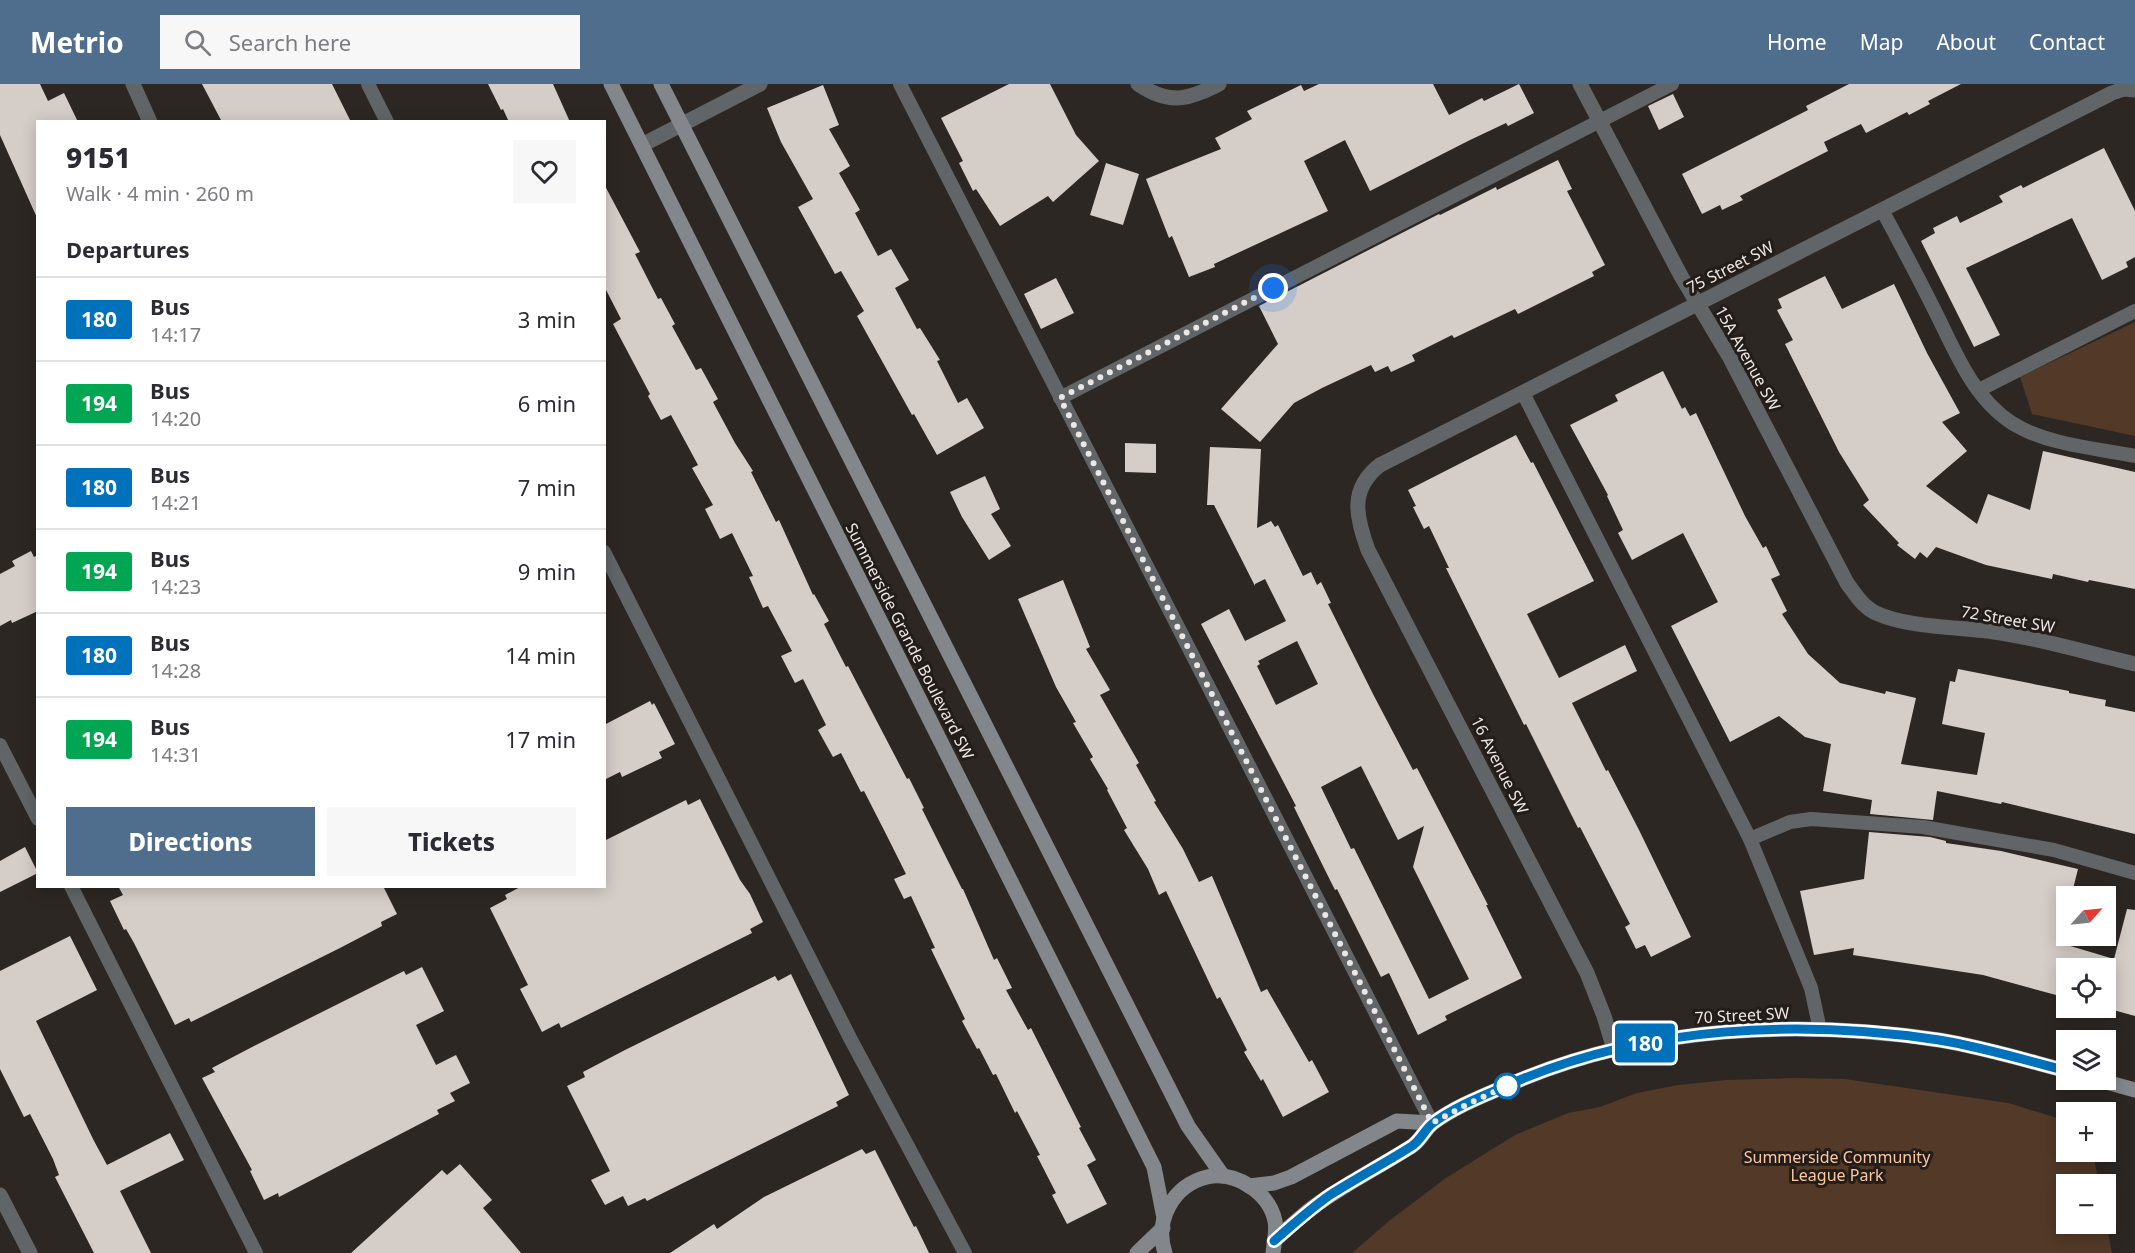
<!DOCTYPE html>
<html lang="en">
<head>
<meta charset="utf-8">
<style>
  body { margin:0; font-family:"Noto Sans",sans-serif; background:#f7f7f7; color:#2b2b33; height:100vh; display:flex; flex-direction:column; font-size:22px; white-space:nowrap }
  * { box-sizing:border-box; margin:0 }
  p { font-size:20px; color:#7c7c81 }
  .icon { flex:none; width:33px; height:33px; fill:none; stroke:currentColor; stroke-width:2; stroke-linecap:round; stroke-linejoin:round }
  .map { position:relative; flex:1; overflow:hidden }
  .side { position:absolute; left:36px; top:36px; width:570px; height:768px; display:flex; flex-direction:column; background:#fff; border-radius:0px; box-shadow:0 3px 15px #0003 }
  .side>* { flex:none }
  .badge { padding:0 12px; border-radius:4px; font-size:21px; line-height:39px }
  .needle { width:39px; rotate:63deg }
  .fabs { position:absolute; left:2056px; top:802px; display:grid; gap:12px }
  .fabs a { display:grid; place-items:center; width:60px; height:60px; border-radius:0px; background:#fff; box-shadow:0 3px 15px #0003; font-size:30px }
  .you { position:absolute; width:30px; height:30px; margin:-15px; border:4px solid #fff; border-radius:50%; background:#1a73e8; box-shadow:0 0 0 9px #1a73e833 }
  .map>.badge { position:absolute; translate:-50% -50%; box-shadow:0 0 0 3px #fff }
  h2 { padding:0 30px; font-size:22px; line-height:54px }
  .round { display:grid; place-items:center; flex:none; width:63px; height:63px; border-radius:0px; background:#f7f7f7 }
  .overview { display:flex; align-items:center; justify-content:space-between; height:102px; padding:0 30px }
  h1 { font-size:28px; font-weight:800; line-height:45px }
  .action { display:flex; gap:12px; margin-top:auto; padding:12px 30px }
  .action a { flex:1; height:69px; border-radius:0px; background:#4f6d8c; color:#fff; font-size:24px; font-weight:800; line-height:69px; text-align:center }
  .action a+a { background:#f7f7f7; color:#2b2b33 }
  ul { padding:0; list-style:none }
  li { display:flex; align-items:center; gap:18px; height:84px; padding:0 30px; border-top:2px solid #e1e1e2 }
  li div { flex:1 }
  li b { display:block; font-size:22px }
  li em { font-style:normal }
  li .badge { min-width:66px; font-weight:700; text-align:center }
  header { display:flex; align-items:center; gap:36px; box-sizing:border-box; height:84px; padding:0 30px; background:#4f6d8c; color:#fff }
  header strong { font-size:28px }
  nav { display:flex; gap:33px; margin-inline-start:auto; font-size:21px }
  .search { width:420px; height:54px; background:#f7f7f7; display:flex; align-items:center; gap:15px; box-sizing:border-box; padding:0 21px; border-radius:0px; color:#7c7c81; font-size:22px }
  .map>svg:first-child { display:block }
</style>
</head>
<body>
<header>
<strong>Metrio</strong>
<div class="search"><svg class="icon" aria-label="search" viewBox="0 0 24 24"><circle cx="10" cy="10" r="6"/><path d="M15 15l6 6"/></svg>Search here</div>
<nav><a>Home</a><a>Map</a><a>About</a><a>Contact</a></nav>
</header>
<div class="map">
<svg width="2135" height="1169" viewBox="0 0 2135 1169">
  <rect width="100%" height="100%" fill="#2d2723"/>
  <!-- green -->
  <g fill="#523928">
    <path d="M2135 238V352L2032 330 2020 293Z"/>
    <path d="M1795 994 1845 995 2008 1019 2067 1037V1068H2093L2099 1101H2067V1140H2106V1137L2112 1169H1352L1389 1137 1446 1094 1515 1051 1568 1029 1600 1023 1637 1009 1678 1001 1727 996Z"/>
  </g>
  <!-- building -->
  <g fill="#d5cdc8" fill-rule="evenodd">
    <path d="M0 0H40L48 17 64 9 78 38H38V136L0 51Z"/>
    <path d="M202 0H332L351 38H222Z"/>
    <path d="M488 0H553L570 38H509L503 25 501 26Z"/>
    <path d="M1009 0H1050L1076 51 1099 77 1053 118 1048 112 1000 142 976 105 973 107 959 79 963 77 941 34Z"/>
    <path d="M1319 0H1433L1449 31 1482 14 1484 17 1519 0 1534 29 1508 42 1506 39 1468 57 1370 107 1345 56 1304 77 1328 127 1214 180 1215 183 1189 193 1172 152 1169 154 1146 95 1221 65 1215 54 1252 35 1247 27 1301 1 1304 7Z"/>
    <path d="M1849 0H1961L1928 17 1930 20 1909 31 1907 28 1866 49 1861 40 1824 58 1828 67 1740 112 1743 116 1722 126 1720 121 1702 130 1682 90 1808 26 1806 22Z"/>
    <path d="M823 1 839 41 829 45 850 82 839 89 860 126 855 129 878 172 891 165 909 196 895 204 917 245 920 244 940 276 937 277 958 319 967 314 984 344 937 371 914 330 912 331 857 232 864 227 841 187 835 190 798 123 813 115 781 58 767 24Z"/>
    <path d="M1673 10 1684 33 1659 46 1648 22Z"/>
    <path d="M2104 64 2135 127V173L2126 178 2128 183 2102 196 2072 134 1966 184 2000 251 1974 263 1921 157 1935 149 1933 144 1957 132 1960 139 2003 118 1999 112 2021 101 2023 104Z"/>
    <path d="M1558 76 1572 105 1567 107 1605 181 1592 188 1594 192 1518 230 1515 225 1454 254 1452 251 1412 271 1415 277 1391 288 1388 282 1375 288 1371 281 1322 304 1294 319 1260 358 1221 325 1278 260 1259 222 1439 130 1440 131 1496 103 1497 106Z"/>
    <path d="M1106 79 1139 90 1123 141 1090 131Z"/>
    <path d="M604 100 640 168 635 170 658 215 661 214 675 240 672 242 696 286 701 284 718 315 713 318 735 359 753 387 751 388 776 438 779 436 813 511 814 510 829 537 824 540 846 583 848 582 907 695 909 694 924 724 922 725 962 805H963L994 876 997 874 1012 904 1006 906 1028 946 1031 944 1081 1043 1079 1044 1096 1076 1087 1081 1107 1120 1067 1140 1052 1111 1056 1109 1037 1072 1040 1071 1017 1027 1015 1029 996 990 993 991 979 964 977 965 962 937 965 935 931 865 935 864 911 812 904 815 894 795 906 790 885 748 864 707 861 708 841 669 833 673 818 646 826 641 803 595 795 599 781 572 792 567 768 522 763 524 749 493 753 492 732 449 720 455 705 425 713 421 692 384 698 381 671 331 661 336 648 312 650 310 613 240 621 235 604 202Z"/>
    <path d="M1825 192 1842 225 1894 200 1927 269 1960 329 1942 338 1967 367 1926 402 1977 440 1988 410 2030 426 2043 367 2135 388V505L2089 496 2088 498 2053 490 2052 495 1986 481 1936 463 1927 474 1920 468 1915 475 1897 461 1899 459 1863 421 1869 416 1839 368 1785 260 1793 256 1777 226 1782 224 1778 215Z"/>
    <path d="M1056 194 1074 229 1041 245 1024 210Z"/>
    <path d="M1663 287 1682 325 1685 323 1690 332 1696 329 1745 432 1763 464 1766 462 1780 491 1771 495 1787 527 1782 530 1808 570 1840 599 1885 610 1886 607 1916 614 1901 680 1977 691 1985 649 1942 640 1950 597 1955 598 1958 585 2069 607V609L2106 616 2105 622 2135 628V750L2002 718 2001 720 1937 707 1933 736 1870 730 1872 716 1823 707 1831 660 1805 653 1779 632 1730 658 1671 542 1718 518 1683 449 1632 476 1618 449 1623 446 1607 412 1608 411 1570 341 1618 317 1615 311Z"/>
    <path d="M1516 351 1531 379 1533 378 1594 497 1527 530 1559 594 1625 561 1637 587 1572 619 1606 687 1608 686 1639 746 1691 853 1651 873 1645 861 1636 865 1625 843 1630 840 1580 743 1578 744 1526 640 1524 641 1446 484H1449L1429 442 1424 445 1413 423 1416 422 1408 406Z"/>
    <path d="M1125 359 1156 360V389L1125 388Z"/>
    <path d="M1210 363 1261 365 1257 444 1271 437 1275 443 1278 441 1303 492 1311 488 1317 501 1321 498 1331 519 1328 520 1374 612 1413 686 1417 684 1488 821H1486L1522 894 1445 932 1447 936 1418 951 1389 889 1381 893 1337 805 1335 806 1323 782 1294 723 1296 722 1201 540 1229 525 1245 557 1286 537 1265 495 1255 500V502L1214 421H1207ZM1297 557 1318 600 1276 621 1257 582 1260 580 1258 577ZM1361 682 1398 756 1424 742 1413 783 1469 895 1429 915 1354 764 1351 765 1321 703Z"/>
    <path d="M985 392 1000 425 991 430 1011 462 989 476 962 433 950 408Z"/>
    <path d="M31 467 34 473 38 471V527L12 539 11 536 0 542V490L15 482 12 477Z"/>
    <path d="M1063 496 1090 563 1086 565 1110 606 1100 611 1139 679 1136 681 1156 717 1154 718 1183 765 1199 798 1212 792 1261 908 1267 905 1309 978 1312 976 1329 1008 1283 1033 1263 995 1261 997 1244 968 1247 966 1220 913 1217 915 1166 807 1159 811 1148 785 1124 746 1127 744 1107 706 1108 705 1090 675 1093 673 1073 639 1076 638 1056 603 1018 515Z"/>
    <path d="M650 617 652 621 654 619 675 660 659 668 662 674 622 693 620 688 604 696V641Z"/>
    <path d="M700 715 740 796 750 810 763 838 750 845 752 849 561 944 559 939 542 948 520 905 528 901 490 824 507 815 505 811 522 802H604V757L686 716 688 721Z"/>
    <path d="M1869 748 1930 753 1946 757V759L2001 767 2078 785 2071 813H2067V831L2064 844H2067V861L2114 875 2127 825 2135 826V932L2106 924V885H2067V914L1983 891 1853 871 1854 864 1814 871 1800 807 1864 795Z"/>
    <path d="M25 763 38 789 0 808V777Z"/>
    <path d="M118 802H383L397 830 381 838 382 842 340 864 191 938 189 934 175 941 134 859 126 845 124 846 110 817 123 811Z"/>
    <path d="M70 852 97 906 36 937 93 1055 107 1081 170 1049 184 1076 120 1107 151 1169H94L55 1093 59 1091 53 1075 30 1030 24 1033 0 985V887Z"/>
    <path d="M422 883 444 927 416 941 436 981 456 971 470 999 450 1009 455 1017 437 1026 439 1030 279 1113 278 1109 264 1116 250 1087 252 1086 202 994 215 988 212 984 254 962 404 887 406 891Z"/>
    <path d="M791 890 849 1011 836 1018 838 1022 647 1117 645 1114 628 1122 623 1112 605 1121 591 1096 610 1087 567 1002 585 993 583 988 625 966 775 892 778 897Z"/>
    <path d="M862 1065 866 1070 875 1066 914 1143 916 1142 929 1169H670L714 1140 717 1145 764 1113Z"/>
    <path d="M460 1080 492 1116 483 1124 521 1169H351L442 1086 447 1091Z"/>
  </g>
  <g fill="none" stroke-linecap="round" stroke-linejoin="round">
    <!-- lane -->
    <g stroke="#626567" stroke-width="14">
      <path d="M368 0 387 38"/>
      <path d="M900 0 1432 1039"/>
      <path d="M1882 126C1900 159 1918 193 1935 227 1955 267 1973 314 2012 339 2047 361 2095 364 2135 372"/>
      <path d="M1979 306 2135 227"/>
      <path d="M1523 309 1750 755 1811 904 1820 946"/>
      <path d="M1060 314 1672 0"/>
      <path d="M604 468 850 954 965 1169"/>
      <path d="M0 661 38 735"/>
      <path d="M1750 755 1790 738 1811 735 1923 743 2054 766 2135 789"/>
      <path d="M71 802 256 1169"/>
    </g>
    <!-- street -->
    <g stroke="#626567" stroke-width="15">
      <path d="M133 0 150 38"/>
      <path d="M1138 0C1169 21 1188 16 1219 0"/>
      <path d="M1580 0 1681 192 1730 274 1847 499C1855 510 1863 523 1876 529 1907 544 1965 543 2001 549 2046 556 2091 570 2135 580"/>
      <path d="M642 61 760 0"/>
      <path d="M1614 965 1604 932 1587 889 1368 466C1356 433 1349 405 1380 381L2112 9 2124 5 2135 6"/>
      <path d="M0 1111 30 1169"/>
    </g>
    <!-- secondary -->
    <g stroke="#83878b" stroke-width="15">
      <path d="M611 0 1154 1083 1164 1134"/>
      <path d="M661 0 1188 1042 1223 1092"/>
      <path d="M2099 996 2135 1006"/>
      <path d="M1249 1102 1274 1099 1291 1093 1397 1037 1432 1039"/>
      <path d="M1274 1157C1285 1147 1296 1137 1308 1127 1340 1102 1378 1084 1412 1062 1421 1056 1425 1045 1433 1039 1457 1021 1488 1010 1515 998 1647 942 1798 935 1939 956 1982 963 2025 976 2067 987"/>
      <path d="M1137 1169 1163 1144"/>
      <path d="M1165 1169C1154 1137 1173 1101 1207 1093 1235 1087 1269 1108 1275 1137 1277 1146 1274 1159 1273 1169"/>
    </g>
  </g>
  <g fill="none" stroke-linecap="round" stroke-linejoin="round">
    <defs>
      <path id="line" d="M1274 1157C1292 1141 1310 1125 1330 1111 1357 1094 1385 1079 1412 1062 1421 1056 1425 1045 1433 1039 1457 1021 1488 1010 1515 998 1647 942 1798 935 1939 956 1982 963 2025 976 2067 987"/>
    </defs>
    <!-- line casing -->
    <use href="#line" stroke="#fff" stroke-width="14"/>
    <!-- line -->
    <use href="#line" stroke="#0072bc" stroke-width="9"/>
    <!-- walk -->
    <path stroke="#ece7e5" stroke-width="6" stroke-dasharray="0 10.8" d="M1273 204 1060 314 1432 1039 1468 1020 1507 1002"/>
  </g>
  <!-- markers -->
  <circle fill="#fff" stroke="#0072bc" stroke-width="3" cx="1507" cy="1002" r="12"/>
  <g text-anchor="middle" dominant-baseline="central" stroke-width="6" stroke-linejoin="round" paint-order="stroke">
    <!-- street labels -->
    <g font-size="16" fill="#ece7e5" stroke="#231d19">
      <text transform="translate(1730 183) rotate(-27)">75 Street SW</text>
      <text transform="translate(1748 274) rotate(61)">15A Avenue SW</text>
      <text transform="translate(2008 535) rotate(10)">72 Street SW</text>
      <text transform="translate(910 557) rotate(63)">Summerside Grande Boulevard SW</text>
      <text transform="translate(1500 681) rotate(63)">16 Avenue SW</text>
      <text transform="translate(1742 931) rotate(-3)">70 Street SW</text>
    </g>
    <!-- park labels -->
    <g font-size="16" fill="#fdc7a4" stroke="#231d19">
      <text x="1837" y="1073">Summerside Community<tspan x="1837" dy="18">League Park</tspan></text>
    </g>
  </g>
</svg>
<div class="fabs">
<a><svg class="needle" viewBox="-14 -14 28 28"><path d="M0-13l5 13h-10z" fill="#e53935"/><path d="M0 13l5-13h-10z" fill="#7c7c81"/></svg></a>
<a><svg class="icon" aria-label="locate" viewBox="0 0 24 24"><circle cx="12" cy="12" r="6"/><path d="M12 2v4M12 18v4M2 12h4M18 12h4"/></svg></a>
<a><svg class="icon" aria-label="layers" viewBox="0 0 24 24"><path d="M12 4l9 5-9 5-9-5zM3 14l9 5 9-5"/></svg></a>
<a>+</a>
<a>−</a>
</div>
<div class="you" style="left:1273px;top:204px"></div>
<b class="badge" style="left:1645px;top:959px;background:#0072bc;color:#fff">180</b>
<section class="side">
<div class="overview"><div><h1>9151</h1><p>Walk · 4 min · 260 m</p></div><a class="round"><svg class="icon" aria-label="heart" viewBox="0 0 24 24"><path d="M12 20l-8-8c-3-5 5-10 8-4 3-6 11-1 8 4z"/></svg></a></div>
<h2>Departures</h2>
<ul>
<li><span class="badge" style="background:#0072bc;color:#fff">180</span><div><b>Bus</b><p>14:17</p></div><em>3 min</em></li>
<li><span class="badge" style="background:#00a651;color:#fff">194</span><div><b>Bus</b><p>14:20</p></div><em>6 min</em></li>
<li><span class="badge" style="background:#0072bc;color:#fff">180</span><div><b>Bus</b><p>14:21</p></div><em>7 min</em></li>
<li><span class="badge" style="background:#00a651;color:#fff">194</span><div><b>Bus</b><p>14:23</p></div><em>9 min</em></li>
<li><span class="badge" style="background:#0072bc;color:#fff">180</span><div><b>Bus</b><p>14:28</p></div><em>14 min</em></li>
<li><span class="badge" style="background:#00a651;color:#fff">194</span><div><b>Bus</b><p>14:31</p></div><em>17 min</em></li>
</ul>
<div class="action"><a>Directions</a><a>Tickets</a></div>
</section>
</div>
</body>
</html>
